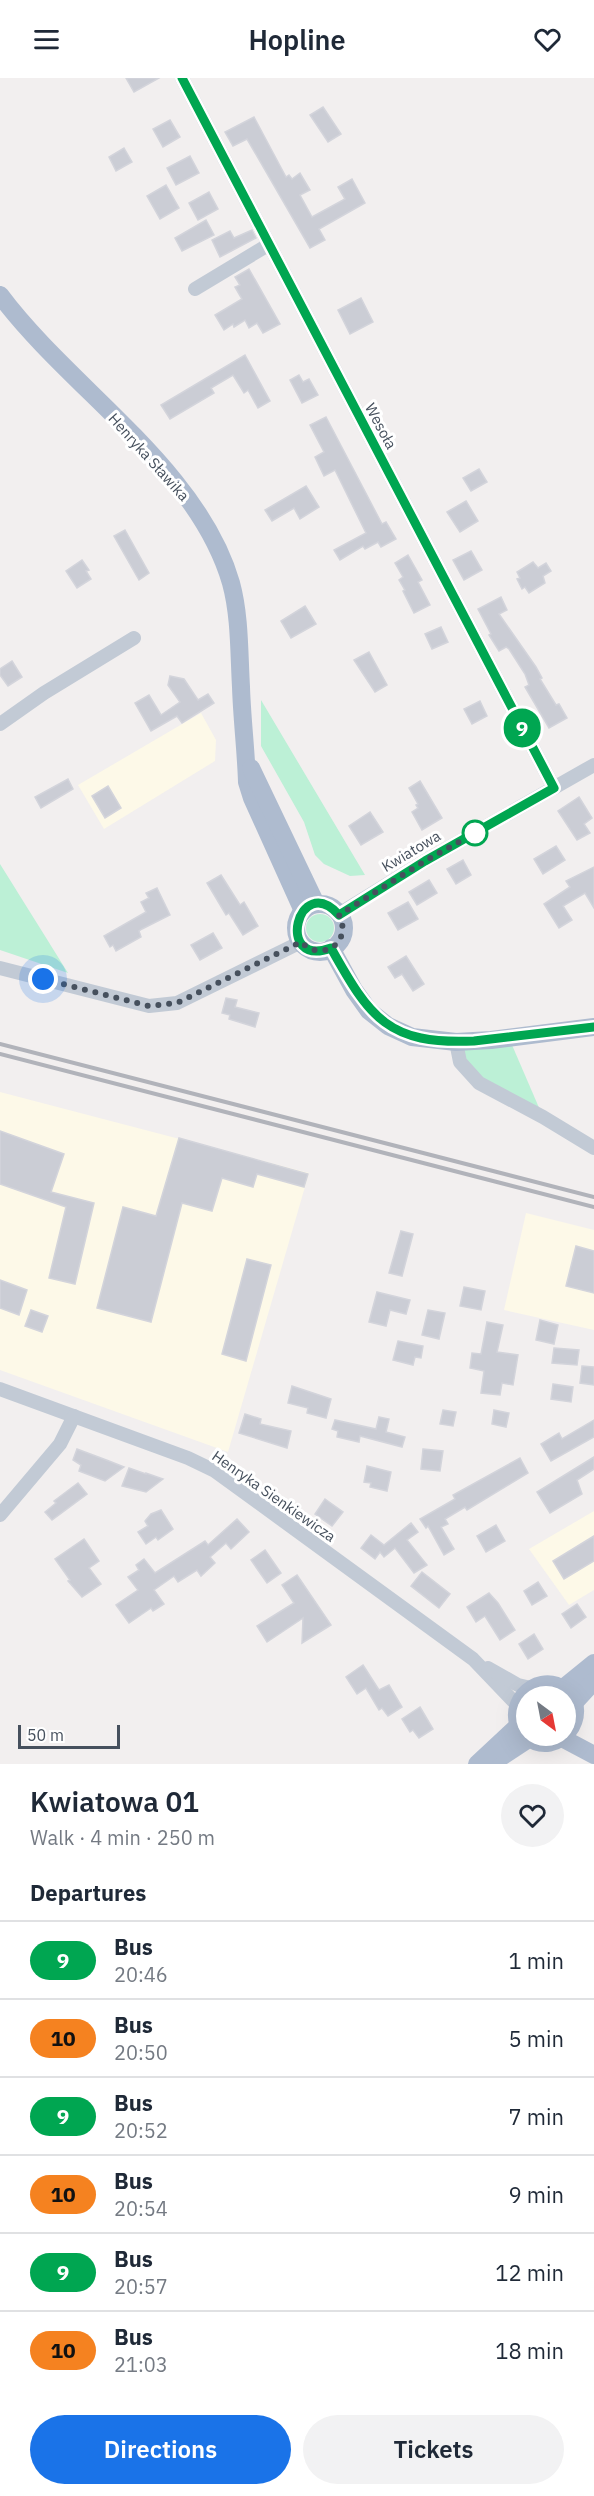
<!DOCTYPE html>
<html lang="en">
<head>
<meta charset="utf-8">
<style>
  body { margin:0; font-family:"IBM Plex Sans",sans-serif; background:#f2f2f3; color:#1f2937; height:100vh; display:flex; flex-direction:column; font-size:22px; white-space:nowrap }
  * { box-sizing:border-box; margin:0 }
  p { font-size:20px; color:#747a83 }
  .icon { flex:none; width:33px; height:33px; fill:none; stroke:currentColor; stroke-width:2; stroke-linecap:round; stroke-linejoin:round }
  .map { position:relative; height:1686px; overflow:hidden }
  .details { display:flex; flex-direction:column; background:#fff; flex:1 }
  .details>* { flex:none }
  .badge { padding:0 12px; border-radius:20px; font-size:21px; line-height:39px }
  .needle { width:39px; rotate:148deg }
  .fabs { position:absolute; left:516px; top:1608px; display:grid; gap:12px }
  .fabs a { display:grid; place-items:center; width:60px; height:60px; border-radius:50%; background:#fff; box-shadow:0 6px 24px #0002; font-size:30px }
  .scale { position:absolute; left:18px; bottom:15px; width:102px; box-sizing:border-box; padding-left:6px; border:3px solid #46505d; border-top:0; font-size:16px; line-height:21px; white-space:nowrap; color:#46505d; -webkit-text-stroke:4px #fff; paint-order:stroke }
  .you { position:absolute; width:30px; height:30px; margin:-15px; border:4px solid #fff; border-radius:50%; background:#1a73e8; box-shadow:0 0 0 9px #1a73e833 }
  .map>.badge { position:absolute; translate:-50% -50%; box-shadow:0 0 0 3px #fff }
  h2 { padding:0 30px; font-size:22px; line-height:54px }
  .round { display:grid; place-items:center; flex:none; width:63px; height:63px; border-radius:32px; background:#f2f2f3 }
  .overview { display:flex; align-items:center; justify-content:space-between; height:102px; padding:0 30px }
  h1 { font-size:28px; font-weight:600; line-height:45px }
  .button { display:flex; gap:12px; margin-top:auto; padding:12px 30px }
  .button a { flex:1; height:69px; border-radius:36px; background:#1a73e8; color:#fff; font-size:24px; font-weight:600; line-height:69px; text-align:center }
  .button a+a { background:#f2f2f3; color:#1f2937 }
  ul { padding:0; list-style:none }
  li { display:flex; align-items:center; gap:18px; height:78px; padding:0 30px; border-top:2px solid #e0e1e3 }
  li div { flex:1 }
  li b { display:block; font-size:22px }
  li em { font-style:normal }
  li .badge { min-width:66px; font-weight:700; text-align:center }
  header { display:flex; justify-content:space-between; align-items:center; height:78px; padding:0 30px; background:#fff; font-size:27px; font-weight:600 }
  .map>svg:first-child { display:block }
</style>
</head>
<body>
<header><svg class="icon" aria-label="menu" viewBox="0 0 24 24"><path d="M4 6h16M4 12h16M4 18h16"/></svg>Hopline<svg class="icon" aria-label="heart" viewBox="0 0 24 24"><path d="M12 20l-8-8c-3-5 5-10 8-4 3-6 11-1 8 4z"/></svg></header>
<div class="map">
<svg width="594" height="1686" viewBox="0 0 594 1686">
  <rect width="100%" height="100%" fill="#f2efef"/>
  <!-- commercial -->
  <g fill="#fdf9e8">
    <path d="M201 635 216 662 215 683 104 751 78 707Z"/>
    <path d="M0 1014 309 1095 228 1374 0 1292Z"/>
    <path d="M526 1135 594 1152V1252L504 1232Z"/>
    <path d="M594 1433V1512L569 1527 529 1471Z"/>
  </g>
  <!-- green -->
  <g fill="#bcf0d6">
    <path d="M261 622 365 797 350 798 324 786 315 777 304 744 261 668Z"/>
    <path d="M0 786 68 895 0 872Z"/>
    <circle cx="320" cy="850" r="14"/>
    <path d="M509 960 543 1039 479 1005 456 964Z"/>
  </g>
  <!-- building -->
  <g fill="#cbcdd5" stroke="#d3d4db" stroke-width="1.5">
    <path d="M126 0H159L134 14Z"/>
    <path d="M323 29 341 56 328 64 310 37Z"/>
    <path d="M254 39 286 99 289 97 292 101 300 95 310 112 300 117 312 139 345 121 338 109 352 101 365 125 319 151 325 162 310 170 247 61 233 68 225 54Z"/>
    <path d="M170 42 180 59 163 69 153 51Z"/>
    <path d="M124 70 132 84 116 93 109 79Z"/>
    <path d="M190 78 199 95 176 107 167 90Z"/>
    <path d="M166 107 179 130 160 141 147 118Z"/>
    <path d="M209 114 218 131 198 142 189 125Z"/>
    <path d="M206 142 214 157 182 173 175 160Z"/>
    <path d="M252 152 256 160 220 179 212 162 230 153 234 160Z"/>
    <path d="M249 191 280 246 263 255 257 245 249 250 245 242 234 249 233 246 224 252 215 237 242 221 235 209 240 207 235 199Z"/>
    <path d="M361 220 373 244 350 256 338 232Z"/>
    <path d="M245 277 270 323 258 330 248 312 244 315 233 297 211 310 214 315 170 341 161 327Z"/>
    <path d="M299 297 303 304 309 301 318 317 302 325 290 302Z"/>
    <path d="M326 339 382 446 386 444 396 461 381 469 378 464 365 471 363 468 340 482 334 472 366 455 335 392 324 398 315 379 324 374 310 347Z"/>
    <path d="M479 391 487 404 471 413 463 400Z"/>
    <path d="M306 408 319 429 300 441 294 430 272 443 265 432Z"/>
    <path d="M466 423 478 443 460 454 447 434Z"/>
    <path d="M125 452 149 495 139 502 114 458Z"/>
    <path d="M471 473 482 492 464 502 453 482Z"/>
    <path d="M408 477 422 502 418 504 430 527 414 535 403 513 405 512 399 502 403 499 395 485Z"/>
    <path d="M82 482 89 492 86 493 91 501 77 510 66 493Z"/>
    <path d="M533 484 538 490 546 485 551 493 543 498 545 505 529 515 525 509 522 511 517 501 520 500 517 494Z"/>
    <path d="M501 519 507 532 499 536 536 589 542 600 540 601 556 627 559 626 567 640 549 650 525 609 529 607 525 596 509 571 506 569 499 573 489 557 491 556 478 531Z"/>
    <path d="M305 528 316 546 291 560 281 543Z"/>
    <path d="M441 549 448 564 432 571 425 556Z"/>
    <path d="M369 574 387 607 375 614 354 582Z"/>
    <path d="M12 583 22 599 8 608 0 597V591Z"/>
    <path d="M170 598 184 601 198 622 208 616 214 625 182 645 177 638 151 653 135 625 149 617 161 637 180 624 168 607Z"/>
    <path d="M480 623 487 638 472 646 464 631Z"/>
    <path d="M68 701 73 711 41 730 35 719Z"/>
    <path d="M420 703 442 740 422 752 412 734 418 730 416 727 418 726 409 710Z"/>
    <path d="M108 708 121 730 105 740 92 718Z"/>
    <path d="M579 719 592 740 584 746 590 755 577 762 558 733Z"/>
    <path d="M370 734 383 754 361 767 349 748Z"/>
    <path d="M556 768 565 782 543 796 534 781Z"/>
    <path d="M463 782 471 797 456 806 447 791Z"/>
    <path d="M594 789V830L585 815 563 828 572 842 559 850 544 826 570 809 566 803Z"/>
    <path d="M221 797 240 827 244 824 258 848 243 857 229 835 226 837 207 805Z"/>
    <path d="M429 802 437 815 417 827 409 814Z"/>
    <path d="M157 810 170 837 142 851 139 853 141 859 116 873 113 867 110 869 104 858 146 834 141 824 149 820 146 815Z"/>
    <path d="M408 824 418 841 398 852 388 835Z"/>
    <path d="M213 855 222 870 200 882 191 867Z"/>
    <path d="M406 878 424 906 413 913 402 896 395 900 388 889Z"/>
    <path d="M226 920 237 922 235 929 259 935 255 949 229 941 230 937 222 935Z"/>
    <path d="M0 1053 64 1076 51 1114 94 1125 75 1206 49 1200 66 1129 0 1106Z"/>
    <path d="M179 1060 308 1096 304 1109 257 1096 253 1109 222 1100 212 1133 182 1125 151 1244 97 1230 123 1129 156 1138Z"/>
    <path d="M401 1153 413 1156 402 1198 389 1195Z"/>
    <path d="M576 1168 594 1173V1215L566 1208Z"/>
    <path d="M247 1181 271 1187 246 1283 222 1276Z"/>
    <path d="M0 1202 27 1212 19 1237 0 1230Z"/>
    <path d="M464 1209 485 1213 481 1232 460 1228Z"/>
    <path d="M377 1214 410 1222 406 1236 390 1232 386 1248 369 1244Z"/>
    <path d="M31 1232 48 1238 42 1254 25 1248Z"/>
    <path d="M428 1232 445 1235 439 1261 422 1257Z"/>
    <path d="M540 1242 558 1247 554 1266 536 1262Z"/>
    <path d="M487 1244 503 1247 497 1274 518 1277 513 1307 502 1305 500 1317 481 1315 484 1293 470 1290 472 1275 481 1276Z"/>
    <path d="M398 1263 423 1268 421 1280 415 1279 413 1287 393 1282Z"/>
    <path d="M554 1270 579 1272 577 1287 552 1285Z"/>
    <path d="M582 1288 594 1289V1307L580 1305Z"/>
    <path d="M553 1306 573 1309 571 1324 551 1321Z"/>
    <path d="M292 1308 331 1321 326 1340 307 1335 308 1330 288 1325Z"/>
    <path d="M443 1332 456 1334 453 1348 440 1346Z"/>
    <path d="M494 1332 509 1335 506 1349 492 1346Z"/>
    <path d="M245 1336 261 1341 260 1346 291 1353 287 1370 239 1355Z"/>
    <path d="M379 1339 389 1341 386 1354 405 1359 402 1369 360 1358 359 1364 337 1359 338 1353 332 1351 335 1342 376 1351Z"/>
    <path d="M594 1342V1359L551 1383 541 1366 559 1355 562 1361Z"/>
    <path d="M77 1371 109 1383 124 1389 105 1403 79 1393 81 1387 73 1382Z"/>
    <path d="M423 1371 443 1373 440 1393 421 1391Z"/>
    <path d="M594 1379V1391L577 1402 582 1416 550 1435 537 1414Z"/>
    <path d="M520 1380 528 1395 467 1432 465 1429 445 1441 448 1446 441 1449 454 1471 444 1477 428 1448 426 1450 420 1441 455 1421 453 1417Z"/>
    <path d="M367 1388 391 1394 387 1413 370 1409 371 1405 364 1404Z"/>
    <path d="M129 1390 146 1396V1395L163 1401 146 1414 122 1408Z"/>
    <path d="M78 1405 87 1416 52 1442 45 1434 56 1425 54 1423Z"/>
    <path d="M325 1421 343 1434 332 1448 315 1436Z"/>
    <path d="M161 1432 173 1451 158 1462 156 1459 146 1466 138 1454 148 1448 145 1443 151 1436Z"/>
    <path d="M237 1441 249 1454 231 1471 226 1465 210 1479 215 1485 201 1498 197 1492 178 1504 174 1498 154 1512 164 1526 153 1533 151 1530 129 1545 116 1527 138 1512 128 1499 139 1492 136 1487 144 1481 155 1495 205 1463 208 1467Z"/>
    <path d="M411 1445 418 1454 407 1462 427 1487 414 1495 395 1470 384 1479 380 1474 375 1481 361 1470 371 1457 384 1467Z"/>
    <path d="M496 1447 505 1463 486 1474 477 1458Z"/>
    <path d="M594 1458V1483L564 1501 553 1483Z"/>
    <path d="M84 1461 99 1483 89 1490 101 1506 82 1519 68 1503 70 1502 55 1481Z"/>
    <path d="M265 1472 281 1495 267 1505 251 1482Z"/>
    <path d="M422 1494 450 1516 439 1530 411 1508Z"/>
    <path d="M297 1497 331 1547 302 1565 303 1540 267 1564 257 1548 294 1525 282 1507Z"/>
    <path d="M538 1504 547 1518 532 1527 524 1513Z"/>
    <path d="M489 1515 498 1525 515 1552 500 1562 485 1538 476 1544 467 1529Z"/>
    <path d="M577 1526 586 1539 571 1550 562 1536Z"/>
    <path d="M534 1556 543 1571 528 1581 519 1566Z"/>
    <path d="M363 1587 379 1612 389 1607 402 1629 388 1638 382 1630 379 1632 366 1610 357 1616 346 1599Z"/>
    <path d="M420 1629 433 1651 419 1660 413 1652 410 1654 402 1641Z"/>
  </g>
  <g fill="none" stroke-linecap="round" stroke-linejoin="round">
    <!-- minor -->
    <g stroke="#c2cad5" stroke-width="14">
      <path d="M182 0 554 710"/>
      <path d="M195 211 268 167"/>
      <path d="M0 646 44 615 134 560"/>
      <path d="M339 836 425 783 594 687"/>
      <path d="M0 890 149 928 177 925 301 864"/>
      <path d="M456 964 460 984 479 1005 543 1039 594 1070"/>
      <path d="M0 1311 188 1380 215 1393 473 1581 518 1628"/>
      <path d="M0 1437 60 1366 74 1338"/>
      <path d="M488 1590 518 1607 531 1610"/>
    </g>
    <!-- major -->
    <g stroke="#aebbcf" stroke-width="18">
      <path d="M0 217C70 311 198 390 231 505 240 538 239 575 241 609 242 641 246 672 247 704L252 720 303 833"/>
      <path d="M251 690 316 826"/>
      <circle cx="320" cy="850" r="24"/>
      <path d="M331 870 354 912 369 933 388 948 412 959 456 964 491 962 594 949"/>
      <path d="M562 1611 594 1585"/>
      <path d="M574 1625 594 1603"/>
      <path d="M526 1657C500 1633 535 1591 564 1612 594 1635 557 1683 527 1658"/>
      <path d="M562 1660 594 1677"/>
      <path d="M492 1685 530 1660"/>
      <path d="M477 1686 519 1647"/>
    </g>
    <!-- rail -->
    <g stroke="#b1b3ba" stroke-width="4">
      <path d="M0 966 594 1119"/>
      <path d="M0 976 594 1129"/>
    </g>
  </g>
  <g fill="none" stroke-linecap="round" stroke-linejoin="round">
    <defs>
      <path id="line" d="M182 0 554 710 425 783 339 837C298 792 274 891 331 870 370 940 388 967 474 963L594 949"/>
    </defs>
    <!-- line casing -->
    <use href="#line" stroke="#fff" stroke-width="14"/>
    <!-- line -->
    <use href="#line" stroke="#00a651" stroke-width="9"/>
    <!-- walk -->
    <path stroke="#46505d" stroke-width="6" stroke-dasharray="0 10.8" d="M43 901 149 928 177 925 301 864C322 885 353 864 339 837L425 783 475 755"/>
  </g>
  <!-- markers -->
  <circle fill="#fff" stroke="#00a651" stroke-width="3" cx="475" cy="755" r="12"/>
  <g text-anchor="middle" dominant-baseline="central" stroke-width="6" stroke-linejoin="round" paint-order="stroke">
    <!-- street labels -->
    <g font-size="15" fill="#46505d" stroke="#fff">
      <text transform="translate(381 348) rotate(62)">Wesoła</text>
      <text transform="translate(149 379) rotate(48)">Henryka Sławika</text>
      <text transform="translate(411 773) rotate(-31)">Kwiatowa</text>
      <text transform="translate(274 1418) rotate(35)">Henryka Sienkiewicza</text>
    </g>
  </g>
</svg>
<div class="fabs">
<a><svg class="needle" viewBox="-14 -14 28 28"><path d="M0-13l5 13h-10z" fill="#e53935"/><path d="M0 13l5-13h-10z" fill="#747a83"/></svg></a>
</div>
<div class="scale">50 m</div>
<div class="you" style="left:43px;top:901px"></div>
<b class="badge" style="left:522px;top:650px;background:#00a651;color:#fff">9</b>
</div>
<section class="details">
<div class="overview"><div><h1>Kwiatowa 01</h1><p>Walk · 4 min · 250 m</p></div><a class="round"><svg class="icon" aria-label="heart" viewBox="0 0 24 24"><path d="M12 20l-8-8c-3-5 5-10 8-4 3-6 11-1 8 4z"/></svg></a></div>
<h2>Departures</h2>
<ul>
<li><span class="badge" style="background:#00a651;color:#fff">9</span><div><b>Bus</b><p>20:46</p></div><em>1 min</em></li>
<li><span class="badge" style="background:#f58220;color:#111">10</span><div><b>Bus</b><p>20:50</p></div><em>5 min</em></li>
<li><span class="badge" style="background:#00a651;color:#fff">9</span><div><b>Bus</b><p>20:52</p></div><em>7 min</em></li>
<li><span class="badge" style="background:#f58220;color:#111">10</span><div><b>Bus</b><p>20:54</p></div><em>9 min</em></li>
<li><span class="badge" style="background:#00a651;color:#fff">9</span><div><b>Bus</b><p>20:57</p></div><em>12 min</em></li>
<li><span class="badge" style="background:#f58220;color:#111">10</span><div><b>Bus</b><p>21:03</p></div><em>18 min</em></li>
</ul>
<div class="button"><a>Directions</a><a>Tickets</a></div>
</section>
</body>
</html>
